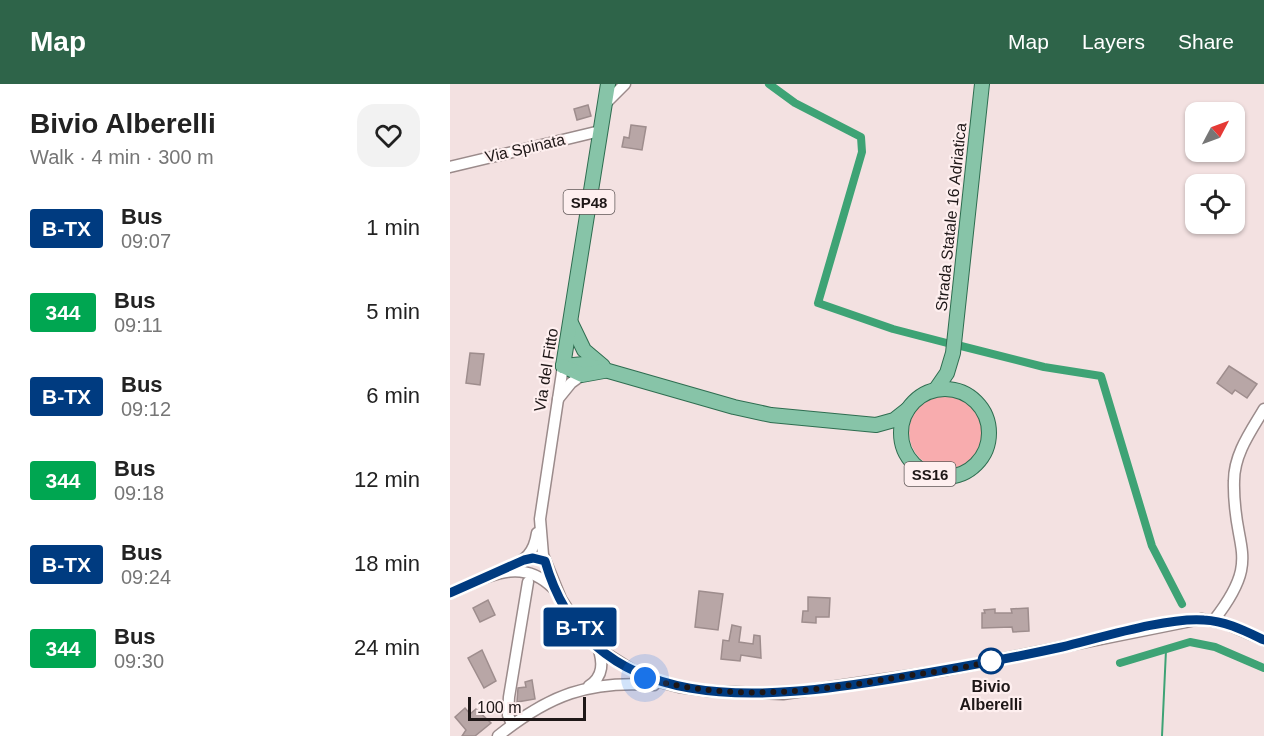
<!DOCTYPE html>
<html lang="en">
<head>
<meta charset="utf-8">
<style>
  body { margin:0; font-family:Helvetica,sans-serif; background:#f2f2f2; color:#222; height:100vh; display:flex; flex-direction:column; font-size:22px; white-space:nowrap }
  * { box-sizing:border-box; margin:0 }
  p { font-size:20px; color:#767676 }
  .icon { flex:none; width:33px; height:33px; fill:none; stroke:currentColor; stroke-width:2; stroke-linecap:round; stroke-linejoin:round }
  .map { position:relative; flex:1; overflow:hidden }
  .side { display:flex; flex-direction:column; background:#fff; width:450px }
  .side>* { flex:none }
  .badge { padding:0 12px; border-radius:4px; font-size:21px; line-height:39px }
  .needle { width:39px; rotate:49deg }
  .tools { position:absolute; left:735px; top:18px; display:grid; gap:12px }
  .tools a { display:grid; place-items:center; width:60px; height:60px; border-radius:12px; background:#fff; box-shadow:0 2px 4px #0004; font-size:30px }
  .scale { position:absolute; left:18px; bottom:15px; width:118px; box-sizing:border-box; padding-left:6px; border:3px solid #1e1717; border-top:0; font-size:16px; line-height:21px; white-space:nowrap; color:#1e1717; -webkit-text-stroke:4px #feefef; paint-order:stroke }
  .you { position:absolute; width:30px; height:30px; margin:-15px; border:4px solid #fff; border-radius:50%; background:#1a73e8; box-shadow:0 0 0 9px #1a73e833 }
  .map>.badge { position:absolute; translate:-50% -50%; box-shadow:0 0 0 3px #fff }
  .round { display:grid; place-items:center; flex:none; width:63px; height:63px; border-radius:18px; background:#f2f2f2 }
  .headline { display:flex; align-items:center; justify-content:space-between; height:102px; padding:0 30px }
  h1 { font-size:28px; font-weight:700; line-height:45px }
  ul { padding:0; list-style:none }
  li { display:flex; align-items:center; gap:18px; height:84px; padding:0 30px }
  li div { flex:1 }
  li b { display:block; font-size:22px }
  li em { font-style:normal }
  li .badge { min-width:66px; font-weight:700; text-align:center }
  header { display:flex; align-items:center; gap:36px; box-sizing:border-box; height:84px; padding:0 30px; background:#2e6449; color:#fff }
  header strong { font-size:28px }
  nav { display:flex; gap:33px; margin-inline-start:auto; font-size:21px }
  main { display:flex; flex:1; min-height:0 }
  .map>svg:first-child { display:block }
</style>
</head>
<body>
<header>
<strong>Map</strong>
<nav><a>Map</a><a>Layers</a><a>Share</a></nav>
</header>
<main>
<section class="side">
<div class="headline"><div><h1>Bivio Alberelli</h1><p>Walk · 4 min · 300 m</p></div><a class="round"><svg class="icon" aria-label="heart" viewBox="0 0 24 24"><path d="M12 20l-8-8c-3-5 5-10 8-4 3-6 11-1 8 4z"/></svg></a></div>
<ul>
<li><span class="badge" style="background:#003b80;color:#fff">B-TX</span><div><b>Bus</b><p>09:07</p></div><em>1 min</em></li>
<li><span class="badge" style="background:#00a651;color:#fff">344</span><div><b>Bus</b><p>09:11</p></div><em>5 min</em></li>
<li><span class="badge" style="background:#003b80;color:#fff">B-TX</span><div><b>Bus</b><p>09:12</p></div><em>6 min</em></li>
<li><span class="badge" style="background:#00a651;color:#fff">344</span><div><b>Bus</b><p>09:18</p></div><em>12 min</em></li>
<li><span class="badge" style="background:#003b80;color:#fff">B-TX</span><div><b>Bus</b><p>09:24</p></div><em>18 min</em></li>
<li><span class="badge" style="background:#00a651;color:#fff">344</span><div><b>Bus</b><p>09:30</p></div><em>24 min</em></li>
</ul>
</section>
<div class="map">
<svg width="814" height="652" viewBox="0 0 814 652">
  <rect width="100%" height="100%" fill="#f3e1e1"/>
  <!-- green -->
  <circle fill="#f8acae" cx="496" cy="348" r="37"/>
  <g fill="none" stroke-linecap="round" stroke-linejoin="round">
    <!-- stream -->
    <path stroke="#3ea375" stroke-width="2" d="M712 652 716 566"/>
    <!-- canal -->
    <g stroke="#3ea375" stroke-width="8">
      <path d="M319 0 345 19 411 53 412 68 368 219 443 245 497 259"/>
      <path d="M511 262 594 283 651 292 702 462 732 520"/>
      <path d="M670 579 740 558 765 563 814 584"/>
    </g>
  </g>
  <!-- building -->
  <g fill="#b8a6a6" stroke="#9e8d8d" stroke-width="1.5">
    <path d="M138 21 141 32 127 36 124 25Z"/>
    <path d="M181 41 196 43 192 66 172 63 174 53 179 54Z"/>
    <path d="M20 269 34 270 30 301 16 299Z"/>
    <path d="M779 282 807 300 797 314 785 306 782 310 767 299Z"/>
    <path d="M249 507 273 510 268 546 245 543Z"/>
    <path d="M358 513 380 514 379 533H366V539L352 538 353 527H358Z"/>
    <path d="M38 516 45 531 30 538 23 524Z"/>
    <path d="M578 524 579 547 563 548 562 543 532 544V529H535L534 526 545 525V529H562L561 525Z"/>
    <path d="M282 541 291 543 289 558 303 560 304 551 310 552 311 574 291 571 290 577 271 575 273 556 279 557Z"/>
    <path d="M32 566 46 597 34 604 18 574Z"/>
    <path d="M82 596 85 615 67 618 68 604 76 603 75 598Z"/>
    <path d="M15 624 20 630 26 625 41 639 25 652H12L16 646 5 633Z"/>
  </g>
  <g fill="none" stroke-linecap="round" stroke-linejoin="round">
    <defs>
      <g id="minor">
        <path d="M155 20 175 0"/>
        <path d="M0 83 150 47"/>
        <path d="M113 282 90 435 93 471 111 515 131 545 157 570 195 594 229 603 258 607 333 610 497 586 751 535 774 539 814 556"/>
        <path d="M108 315 121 299 132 291"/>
        <path d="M57 485C76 476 84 469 87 449"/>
        <path d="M0 509C36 494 70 471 103 504"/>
        <path d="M764 536C814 472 782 466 784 397 784 370 801 347 814 325"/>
        <path d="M139 602C154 592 153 578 148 563"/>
        <path d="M62 640 58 631 59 613 78 498"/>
        <path d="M48 652C99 611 139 596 204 601"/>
      </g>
      <g id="major">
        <path d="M121 239 134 266 153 282"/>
        <path d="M113 282 134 280 284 323 321 331 426 341 444 336 458 325"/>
        <path d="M113 282 158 0"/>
        <path d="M113 282 132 291 154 287"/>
        <circle cx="495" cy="349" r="44"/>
        <path d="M486 305 497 289 503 269 532 0"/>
      </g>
    </defs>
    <!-- minor casing -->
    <use href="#minor" stroke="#9b8b8b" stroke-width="13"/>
    <!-- major casing -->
    <use href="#major" stroke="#2e6d50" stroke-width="16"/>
    <!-- minor -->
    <use href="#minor" stroke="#fff" stroke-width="10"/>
    <!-- major -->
    <use href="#major" stroke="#87c4a8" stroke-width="14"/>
  </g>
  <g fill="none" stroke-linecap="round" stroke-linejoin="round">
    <defs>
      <path id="line" d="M0 509 74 476 83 474 95 477C141 639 318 615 447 594 502 585 557 575 612 563 650 554 717 533 754 536 776 537 795 547 814 556"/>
    </defs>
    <!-- line casing -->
    <use href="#line" stroke="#fff" stroke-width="14"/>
    <!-- line -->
    <use href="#line" stroke="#003b80" stroke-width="9"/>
    <!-- walk -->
    <path stroke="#1e1717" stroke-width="6" stroke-dasharray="0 10.8" d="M195 594C281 618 364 608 450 593 480 588 512 585 541 577"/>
  </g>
  <!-- markers -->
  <circle fill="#fff" stroke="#003b80" stroke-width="3" cx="541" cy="577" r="12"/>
  <g text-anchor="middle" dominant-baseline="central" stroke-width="4.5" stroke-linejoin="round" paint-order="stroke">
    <!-- shield labels -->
    <g fill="#feefef" stroke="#615858" stroke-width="1.5">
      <rect x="113.5" y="106" width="51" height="24" rx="4.5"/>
      <rect x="454.5" y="378" width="51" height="24" rx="4.5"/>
    </g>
    <g font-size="15" font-weight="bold" fill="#1e1717">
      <text x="139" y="118">SP48</text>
      <text x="480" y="390">SS16</text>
    </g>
    <!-- street labels -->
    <g font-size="16" fill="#1e1717" stroke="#feefef">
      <text transform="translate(75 64) rotate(-13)">Via Spinata</text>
      <text transform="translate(501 133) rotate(-84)">Strada Statale 16 Adriatica</text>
      <text transform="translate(96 286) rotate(-81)">Via del Fitto</text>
    </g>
    <!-- stop labels -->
    <g font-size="16" font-weight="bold" fill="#1e1717" stroke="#feefef">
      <text x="541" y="602">Bivio<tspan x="541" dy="18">Alberelli</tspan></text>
    </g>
  </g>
</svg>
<div class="tools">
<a><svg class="needle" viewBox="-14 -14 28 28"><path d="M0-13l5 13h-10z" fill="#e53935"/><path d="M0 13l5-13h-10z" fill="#767676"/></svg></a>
<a><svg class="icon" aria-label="locate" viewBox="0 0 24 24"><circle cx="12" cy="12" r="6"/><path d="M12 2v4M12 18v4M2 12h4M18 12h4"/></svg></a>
</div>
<div class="scale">100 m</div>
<div class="you" style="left:195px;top:594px"></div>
<b class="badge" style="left:130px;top:543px;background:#003b80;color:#fff">B-TX</b>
</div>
</main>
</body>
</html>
